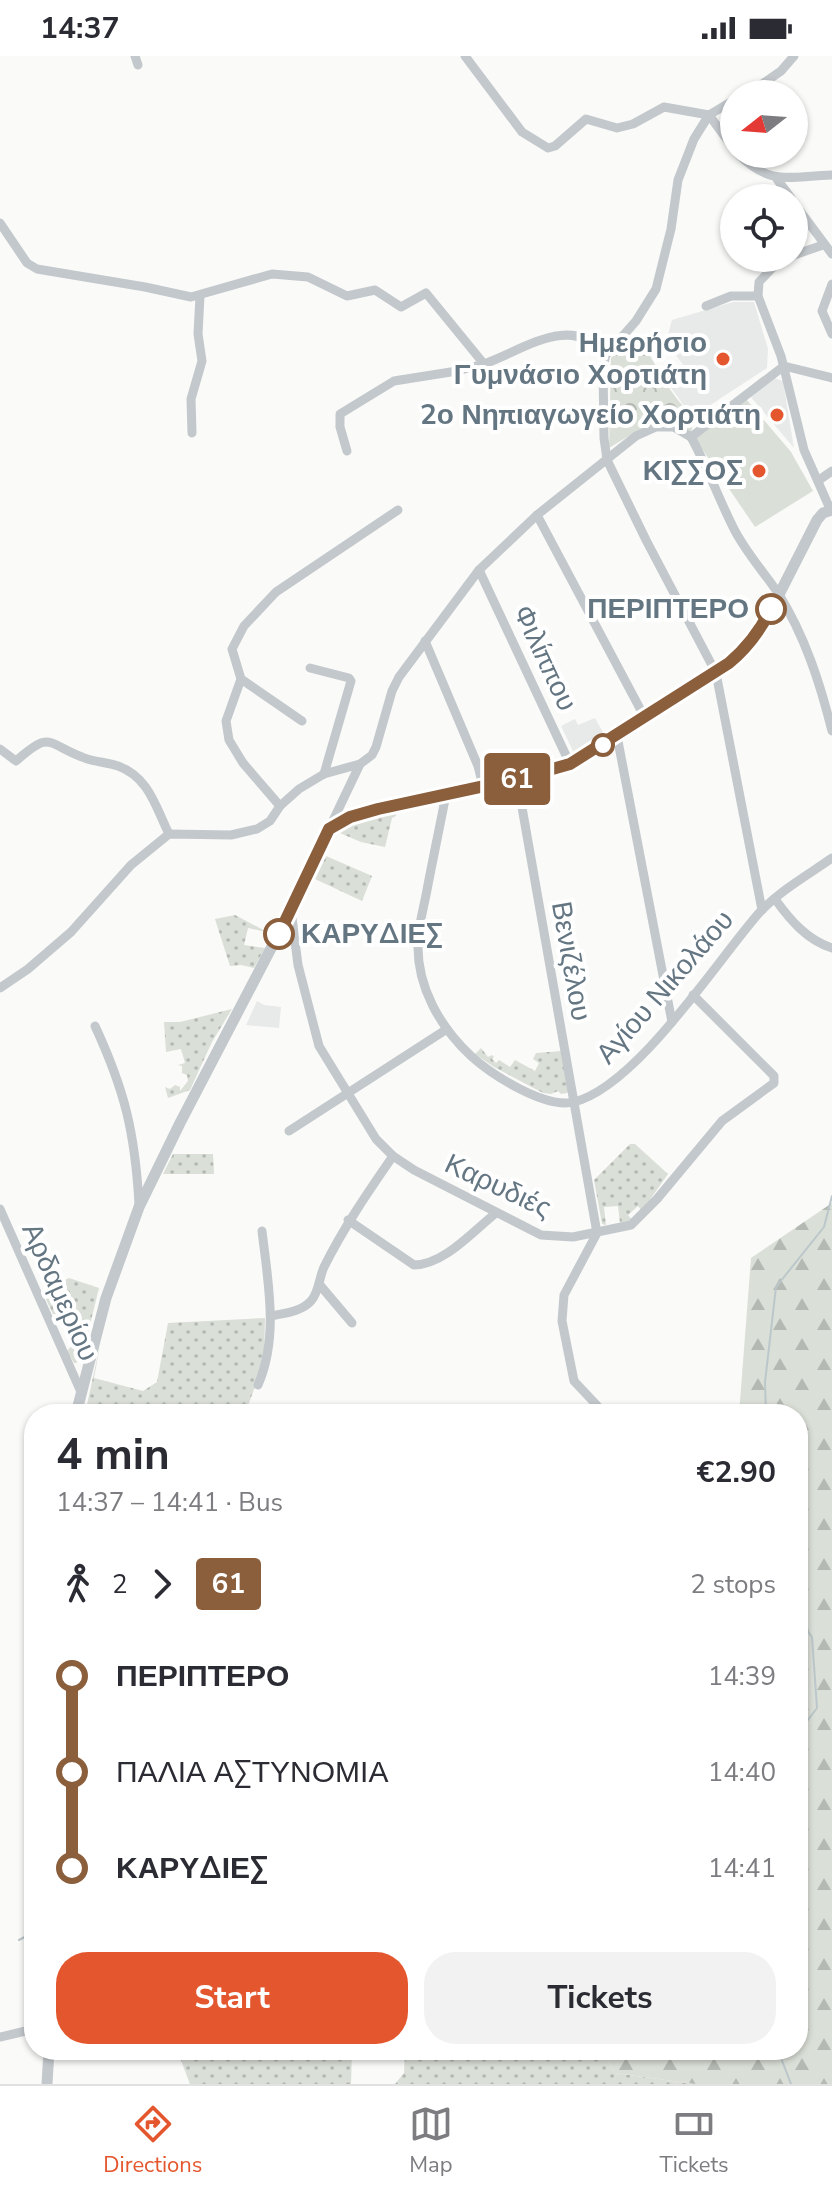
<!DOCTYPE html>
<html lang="en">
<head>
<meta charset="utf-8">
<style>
  body { margin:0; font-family:"Nunito Sans",sans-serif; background:#f2f2f3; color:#2b2b33; height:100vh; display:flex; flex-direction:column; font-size:30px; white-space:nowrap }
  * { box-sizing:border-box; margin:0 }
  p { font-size:26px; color:#7c7c81 }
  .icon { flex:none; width:44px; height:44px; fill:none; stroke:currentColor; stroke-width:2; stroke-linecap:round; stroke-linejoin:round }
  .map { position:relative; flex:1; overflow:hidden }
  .drawer { position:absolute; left:24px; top:1348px; width:784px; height:656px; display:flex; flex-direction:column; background:#fff; border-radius:32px; box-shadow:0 2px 6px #0004 }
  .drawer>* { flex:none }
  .badge { padding:0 16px; border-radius:6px; font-size:28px; line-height:52px }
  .needle { width:52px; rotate:253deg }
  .controls { position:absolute; left:720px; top:24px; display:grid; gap:16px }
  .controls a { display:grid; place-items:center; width:88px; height:88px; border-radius:50%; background:#fff; box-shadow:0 2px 6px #0004; font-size:40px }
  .map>.badge { position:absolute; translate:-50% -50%; box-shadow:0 0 0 4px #fff }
  .legs { display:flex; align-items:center; gap:12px; height:88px; padding:0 32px; font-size:26px }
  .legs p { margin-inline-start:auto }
  .overview { display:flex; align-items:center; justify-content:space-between; height:136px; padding:0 32px }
  h1 { font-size:44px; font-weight:700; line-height:60px }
  .primary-button { display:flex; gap:16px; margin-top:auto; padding:16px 32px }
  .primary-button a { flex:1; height:92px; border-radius:32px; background:#e4572e; color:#fff; font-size:32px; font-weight:700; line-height:92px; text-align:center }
  .primary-button a+a { background:#f2f2f3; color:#2b2b33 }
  ul { padding:0 32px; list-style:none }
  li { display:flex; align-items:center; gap:28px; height:96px; font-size:30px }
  li i { display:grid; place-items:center; width:12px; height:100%; margin:0 10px; background:currentColor }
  li i::after { content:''; width:20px; height:20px; margin:-10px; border:6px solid; border-radius:50%; background:#fff }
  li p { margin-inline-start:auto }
  li:first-child i { background:linear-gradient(#0000 50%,currentColor 0) }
  li:last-child i { background:linear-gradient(currentColor 50%,#0000 0) }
  .status { display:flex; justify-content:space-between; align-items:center; height:56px; padding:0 40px; background:#fff; direction:ltr }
  .status svg { height:22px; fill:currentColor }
  .dock { display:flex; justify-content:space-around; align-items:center; height:112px; border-top:2px solid #e1e1e2; background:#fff; font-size:22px; color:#7c7c81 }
  .dock a { display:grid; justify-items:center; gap:4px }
  .dock .current { color:#e4572e }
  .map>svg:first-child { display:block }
</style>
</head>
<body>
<div class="status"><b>14:37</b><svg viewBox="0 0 49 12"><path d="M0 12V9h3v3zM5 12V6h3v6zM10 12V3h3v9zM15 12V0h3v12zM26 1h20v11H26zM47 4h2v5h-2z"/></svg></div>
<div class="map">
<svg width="832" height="2028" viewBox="0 0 832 2028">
  <defs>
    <pattern id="grass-dots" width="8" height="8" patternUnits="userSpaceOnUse" patternTransform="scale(2)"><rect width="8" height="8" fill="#dadfd7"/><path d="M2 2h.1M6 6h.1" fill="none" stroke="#b4b9b4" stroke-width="1.8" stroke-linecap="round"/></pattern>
    <pattern id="forest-firs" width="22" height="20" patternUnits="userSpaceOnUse" patternTransform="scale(2)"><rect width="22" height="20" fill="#dadfd7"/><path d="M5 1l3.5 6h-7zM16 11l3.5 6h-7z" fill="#b4b9b4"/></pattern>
    <pattern id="park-crowns" width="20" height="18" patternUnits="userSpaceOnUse" patternTransform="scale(2)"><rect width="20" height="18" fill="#dadfd7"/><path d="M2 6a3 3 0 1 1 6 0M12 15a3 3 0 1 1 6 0" fill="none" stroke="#b4b9b4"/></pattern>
  </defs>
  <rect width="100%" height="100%" fill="#fafaf8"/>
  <!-- built -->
  <g fill="#e8e9e9">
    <path d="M733 246H754L768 293 767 312 695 359 690 358 669 329 687 314 666 286 672 264Z"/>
    <path d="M774 322 783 325 794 392 750 340Z"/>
    <path d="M595 662 605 680 574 697 561 670 575 663 578 669Z"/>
    <path d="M257 945 264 949 281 951 279 972 246 969Z"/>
  </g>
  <!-- grass -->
  <g fill="url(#grass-dots)">
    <path d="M396 755V760L392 762 385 791 361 786 340 777 357 767Z"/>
    <path d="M326 800 372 820 362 845 315 823Z"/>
    <path d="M235 859 267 876 248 872 244 889 265 892 254 912 241 909 230 910 215 863Z"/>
    <path d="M232 953 212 986 190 1034 168 1042 165 1031 170 1033 175 1029 180 1031V1035L188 1025 187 1019 182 1017V1010L178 1009 185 1007 181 993 166 996 164 966H180Z"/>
    <path d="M481 992 488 1001 492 999 494 1001 492 1003 496 1007 499 1004 510 1011 515 1004 535 1015 539 1007 533 1003 536 997 562 995 570 1033 567 1037 561 1038 558 1035 551 1038 543 1037 494 1011 475 998Z"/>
    <path d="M630 1088H635L668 1118 642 1155 638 1150 628 1159 632 1164 620 1167 618 1150 604 1151 606 1169 602 1168 594 1124Z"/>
    <path d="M173 1098H213L214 1118H163Z"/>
    <path d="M69 1222 99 1232 81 1305 74 1307 67 1295 73 1288 58 1258H53L42 1235Z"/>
    <path d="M265 1262 264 1306 245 1358H85L101 1284 94 1322 143 1335 157 1326 168 1267Z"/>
    <path d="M177 1994H352L351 2028H190Z"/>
    <path d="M405 1994H603L615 2017 695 2028H395L404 2017Z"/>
  </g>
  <!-- forest -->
  <path fill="url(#forest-firs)" d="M832 1147V2028H695L615 2017 603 1994H798V1358H739L751 1202Z"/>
  <!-- park -->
  <path fill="url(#park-crowns)" d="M638 278C649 297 676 352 695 359L691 377 675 368 632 378 609 392 611 302Z"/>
  <!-- pitch -->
  <path fill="#dadfd7" d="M746 343 791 396 813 435 755 471 694 381Z"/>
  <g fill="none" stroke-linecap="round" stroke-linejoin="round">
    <!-- stream -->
    <g stroke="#bbc7cb" stroke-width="2">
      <path d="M766 1358 765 1326 776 1231 824 1171 832 1140"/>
      <path d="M798 1562 812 1581 817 1652 798 1677"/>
      <path d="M19 1884 34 1876"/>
      <path d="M778 1994 791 2028"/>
    </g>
    <!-- minor -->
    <g stroke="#c3c8cc" stroke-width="9">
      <path d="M135 0 138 9"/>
      <path d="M465 0 522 76 548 92 555 90 586 63 617 72 633 68 664 51 709 59 734 93"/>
      <path d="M748 38 781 15 794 0"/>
      <path d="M734 44 709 59 694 83 678 124 671 173 656 233 636 265 606 299 603 311 604 382 607 404 646 484 716 617 762 854"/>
      <path d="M738 98C772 131 789 120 832 119"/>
      <path d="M777 123 791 142"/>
      <path d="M794 147 832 198"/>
      <path d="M0 167 27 207 37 213 145 231 191 241 272 218 308 221 347 240 375 234 401 251 426 237 484 308C524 294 571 256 606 299"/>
      <path d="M794 199 823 189"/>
      <path d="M785 202 779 205 759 226 758 240 781 300 804 394 831 455"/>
      <path d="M832 228 822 255 832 278"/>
      <path d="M706 250 731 240H758"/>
      <path d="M192 377 191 343 202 305 198 278 200 240"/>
      <path d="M691 381C707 410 718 441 733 471 744 494 763 515 778 537 805 580 820 627 832 675"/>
      <path d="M347 395 340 371V358L394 325 457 315 484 308"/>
      <path d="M819 424 832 415"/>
      <path d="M537 459 645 662"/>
      <path d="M479 514 570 708"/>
      <path d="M425 585 478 710 483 730"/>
      <path d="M310 612 349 622 351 625 324 718"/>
      <path d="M241 623 302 665"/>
      <path d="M617 680 672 966"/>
      <path d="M0 693 16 705C51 674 46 687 82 701 93 706 106 706 118 710 149 721 156 752 169 778"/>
      <path d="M517 723 597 1177 564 1239 562 1265 574 1325 605 1358"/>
      <path d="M446 738C440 770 433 802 427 834 424 851 418 870 418 888 417 931 440 971 471 1000 492 1019 545 1053 574 1046 637 1030 716 906 759 857 779 835 808 819 832 802"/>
      <path d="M280 750 243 707 229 684 226 665 241 623 232 593 244 570 276 536 398 454"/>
      <path d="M329 773 360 708 372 699 376 691 392 635 399 621 479 514 537 459 636 380 656 371H674L691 381 784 310 832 322"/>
      <path d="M775 843C790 864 807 884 832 892"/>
      <path d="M291 854 298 909 319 990 376 1083 393 1100 414 1114 541 1179 573 1181 631 1169 657 1143 722 1065 774 1027V1020L693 939"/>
      <path d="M0 932 28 913 71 876 131 809 169 778 231 779 257 773 270 765 280 750 299 733 324 718 360 708"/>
      <path d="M95 970C125 1035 135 1077 139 1148"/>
      <path d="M289 1075 447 973"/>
      <path d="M0 1153 81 1336"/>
      <path d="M348 1164 414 1209C444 1209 473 1175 496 1157"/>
      <path d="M319 1228 352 1267"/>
      <path d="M271 1260C284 1257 301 1256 311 1245 319 1236 319 1222 324 1211 344 1171 368 1136 393 1100"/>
      <path d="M258 1329C279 1281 268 1226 262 1175"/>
      <path d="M0 1981 34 1973"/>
    </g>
    <!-- tertiary -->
    <g stroke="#c3c8cc" stroke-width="11">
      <path d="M76 1358 106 1242 139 1151 180 1067 291 854 329 773 350 761 406 746 517 723 563 711 617 680 716 617 748 591 762 572 817 464 823 457 832 454"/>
      <path d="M47 2028 49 1994"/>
    </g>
  </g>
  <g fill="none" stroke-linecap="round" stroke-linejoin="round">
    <defs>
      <path id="line-1" d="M279 878 329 773 350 761 378 753 517 723 570 708 729 607C748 591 760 575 771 553"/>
    </defs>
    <!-- line-1 casing -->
    <use href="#line-1" stroke="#fff" stroke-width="18"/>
    <!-- line-1 -->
    <use href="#line-1" stroke="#8b5e3c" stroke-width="12"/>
  </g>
  <!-- markers -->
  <g fill="#e4572e" stroke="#fff" stroke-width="3">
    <circle cx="723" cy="303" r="8"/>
    <circle cx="777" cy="359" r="8"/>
    <circle cx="759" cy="415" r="8"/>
  </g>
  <g fill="#fff" stroke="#8b5e3c" stroke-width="4">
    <circle cx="771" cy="553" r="14"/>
    <circle cx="603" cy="689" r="10"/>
    <circle cx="279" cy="878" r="14"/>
  </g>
  <g text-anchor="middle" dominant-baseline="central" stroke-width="8" stroke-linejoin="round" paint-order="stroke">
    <!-- poi labels -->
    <g font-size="28" font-weight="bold" fill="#657683" stroke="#fff" text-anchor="end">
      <text x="707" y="287">Ημερήσιο<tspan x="707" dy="32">Γυμνάσιο Χορτιάτη</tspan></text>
      <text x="761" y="359">2ο Νηπιαγωγείο Χορτιάτη</text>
      <text x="743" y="415">ΚΙΣΣΟΣ</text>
    </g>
    <!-- stop labels -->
    <g font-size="28" font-weight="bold" fill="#657683" stroke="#fff" text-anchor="end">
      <text x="749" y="553">ΠΕΡΙΠΤΕΡΟ</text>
      <text x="301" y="878" text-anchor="start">ΚΑΡΥΔΙΕΣ</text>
    </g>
    <!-- street labels -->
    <g font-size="28" fill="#657683" stroke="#fff">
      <text transform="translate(545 602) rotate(65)">Φιλίππου</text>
      <text transform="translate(571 905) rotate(80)">Βενιζέλου</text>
      <text transform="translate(665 931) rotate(-49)">Αγίου Νικολάου</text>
      <text transform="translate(498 1130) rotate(25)">Καρυδιές</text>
      <text transform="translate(60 1236) rotate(66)">Αρδαμερίου</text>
    </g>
  </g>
</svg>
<div class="controls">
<a><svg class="needle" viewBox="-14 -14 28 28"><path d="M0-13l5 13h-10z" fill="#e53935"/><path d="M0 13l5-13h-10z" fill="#7c7c81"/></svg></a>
<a><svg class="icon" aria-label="locate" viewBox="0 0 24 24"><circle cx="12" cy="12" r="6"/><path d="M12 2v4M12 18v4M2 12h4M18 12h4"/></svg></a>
</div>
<b class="badge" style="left:517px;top:723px;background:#8b5e3c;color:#fff">61</b>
<section class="drawer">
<div class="overview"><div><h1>4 min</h1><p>14:37 – 14:41 · Bus</p></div><b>€2.90</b></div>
<div class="legs"><svg class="icon" aria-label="walk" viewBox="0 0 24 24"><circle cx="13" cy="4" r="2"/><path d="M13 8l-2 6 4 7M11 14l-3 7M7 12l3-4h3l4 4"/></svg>2<svg class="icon" aria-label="forward" viewBox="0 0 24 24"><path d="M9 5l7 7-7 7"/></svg><b class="badge" style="background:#8b5e3c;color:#fff">61</b><p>2 stops</p></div>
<ul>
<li><i style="color:#8b5e3c"></i><b>ΠΕΡΙΠΤΕΡΟ</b><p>14:39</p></li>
<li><i style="color:#8b5e3c"></i><span>ΠΑΛΙΑ ΑΣΤΥΝΟΜΙΑ</span><p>14:40</p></li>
<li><i style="color:#8b5e3c"></i><b>ΚΑΡΥΔΙΕΣ</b><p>14:41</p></li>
</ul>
<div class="primary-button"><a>Start</a><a>Tickets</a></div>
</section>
</div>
<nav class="dock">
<a class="current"><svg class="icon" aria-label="directions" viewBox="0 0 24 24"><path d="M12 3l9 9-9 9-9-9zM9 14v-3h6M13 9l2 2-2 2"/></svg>Directions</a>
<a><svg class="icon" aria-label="map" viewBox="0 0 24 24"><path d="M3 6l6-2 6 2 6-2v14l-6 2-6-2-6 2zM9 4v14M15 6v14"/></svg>Map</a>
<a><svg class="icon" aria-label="tickets" viewBox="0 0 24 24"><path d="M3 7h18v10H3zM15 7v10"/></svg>Tickets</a>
</nav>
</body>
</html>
